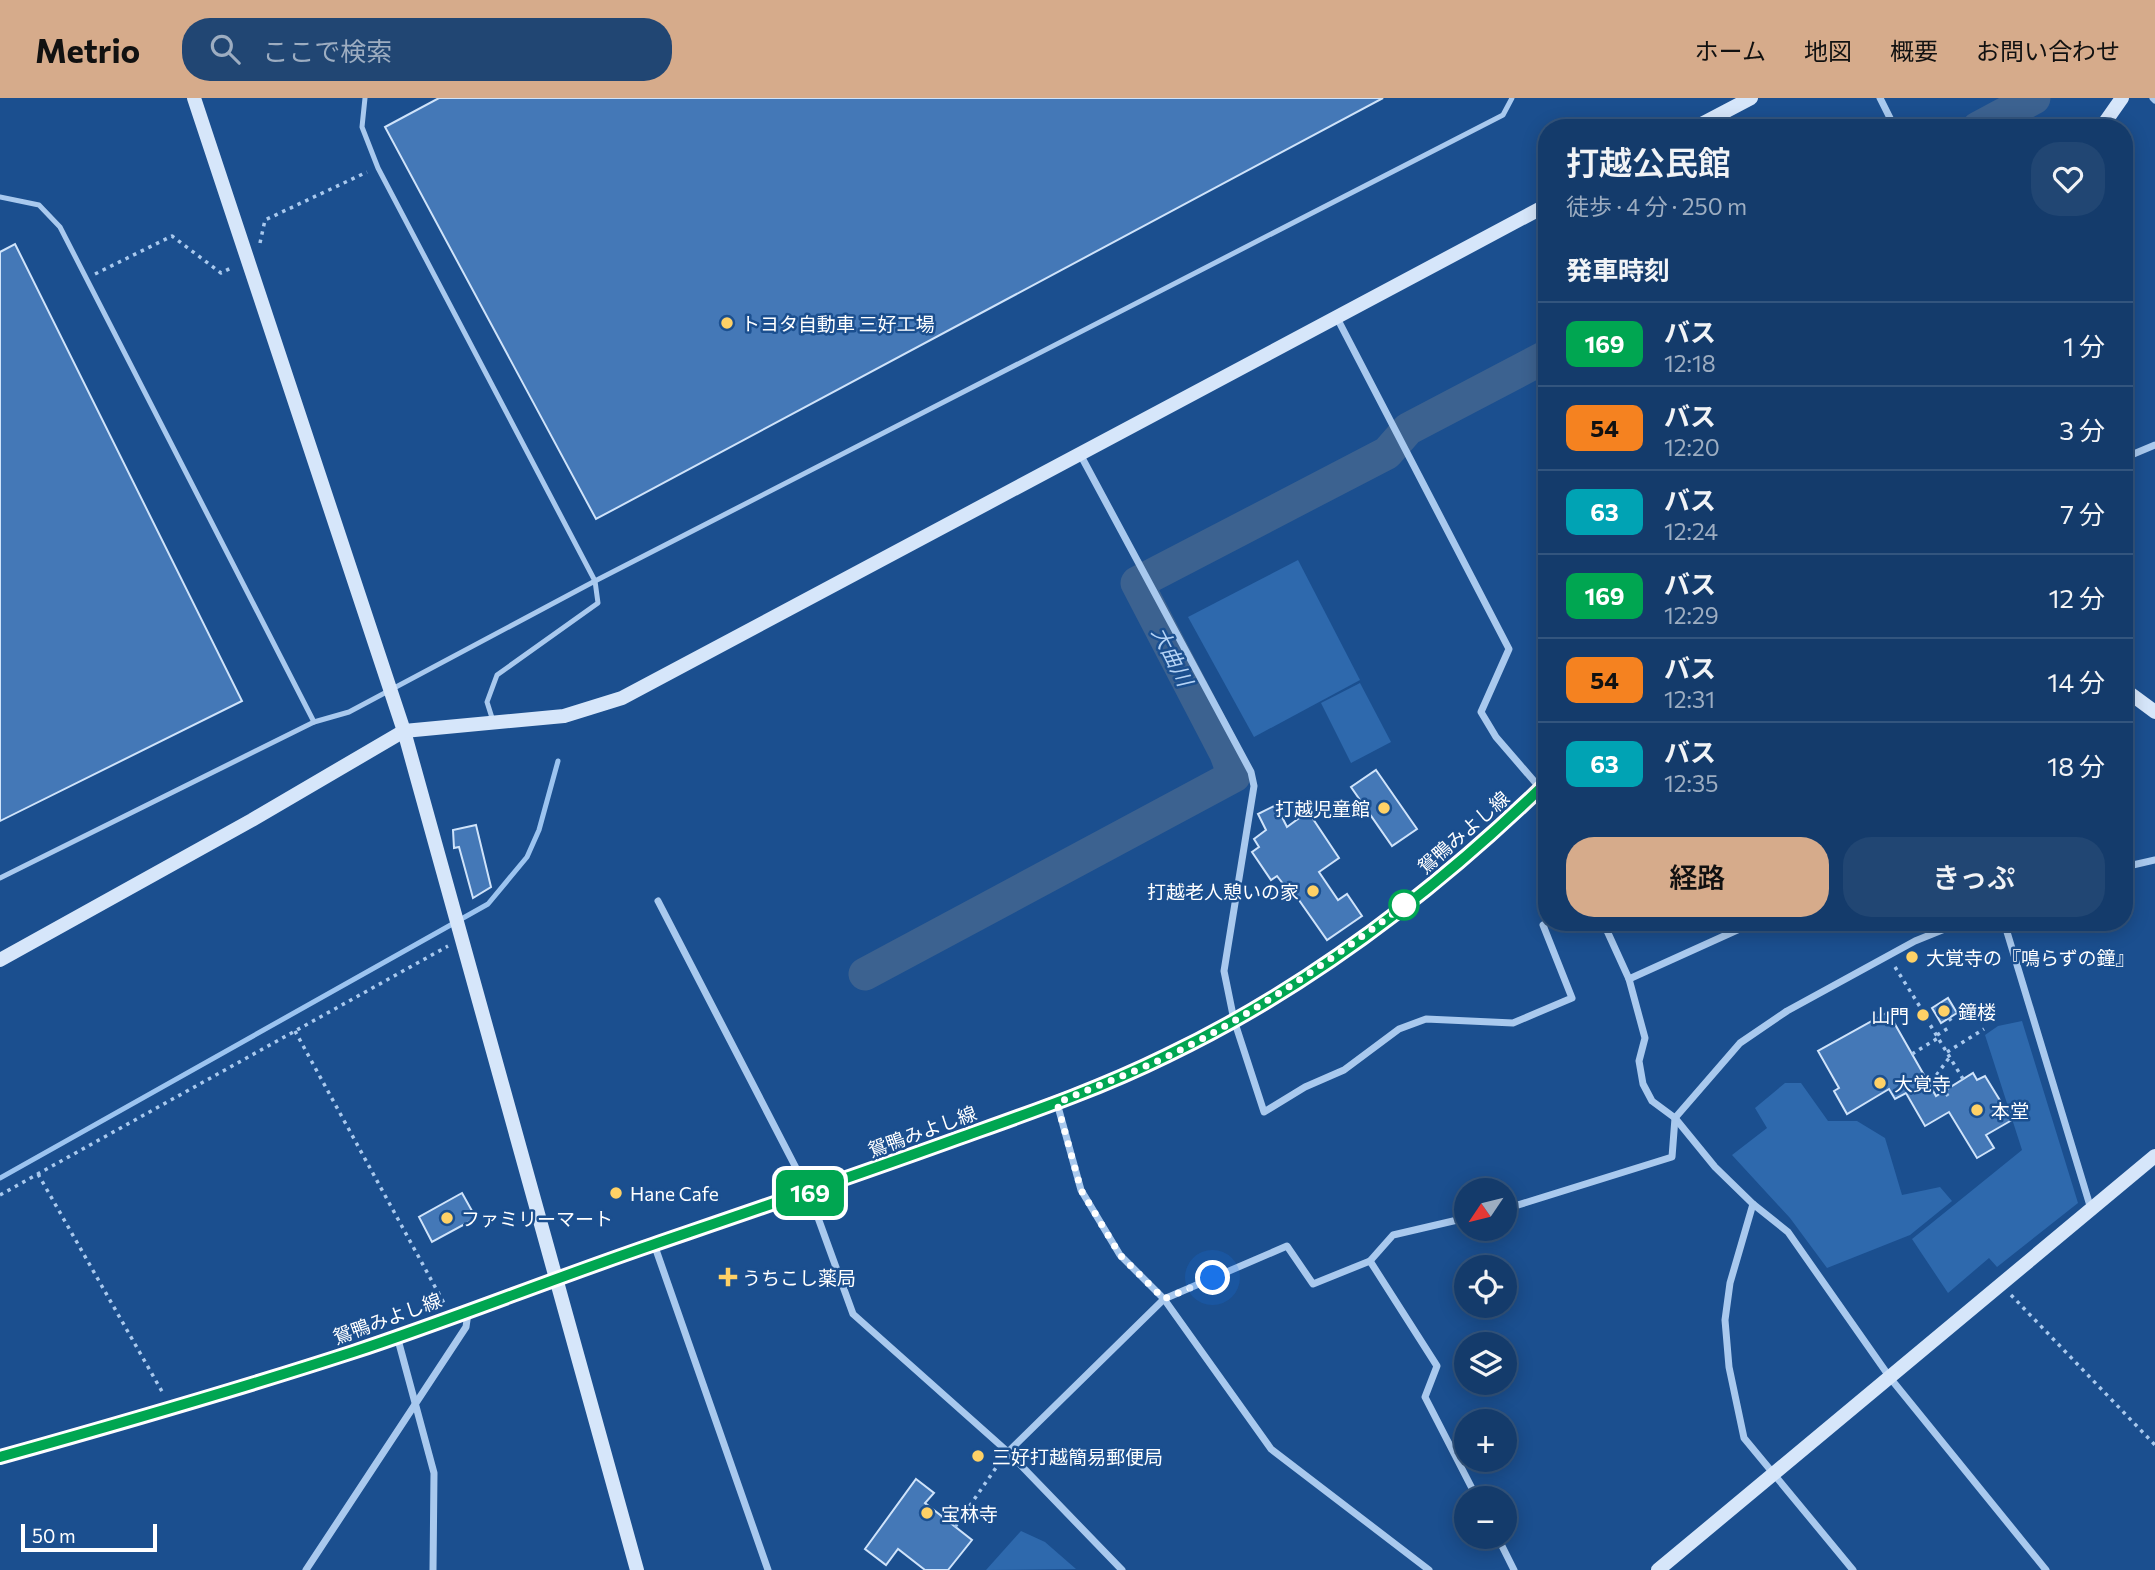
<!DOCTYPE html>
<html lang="ja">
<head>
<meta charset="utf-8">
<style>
  body { margin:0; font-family:Commissioner,"Noto Sans JP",sans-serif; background:#214673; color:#f1f3f6; height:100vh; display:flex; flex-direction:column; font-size:26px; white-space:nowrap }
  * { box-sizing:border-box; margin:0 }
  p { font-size:23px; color:#9dadc1 }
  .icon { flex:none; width:38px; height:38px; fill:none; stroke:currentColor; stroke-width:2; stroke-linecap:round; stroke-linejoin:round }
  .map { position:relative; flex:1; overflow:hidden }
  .panel { position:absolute; left:1538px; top:21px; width:595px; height:812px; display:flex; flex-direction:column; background:#143b6b; border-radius:28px; box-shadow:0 4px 18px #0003,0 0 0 2px #33557e }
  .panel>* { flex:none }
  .badge { padding:0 14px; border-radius:10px; font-size:24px; line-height:46px }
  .needle { width:46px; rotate:235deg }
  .tools { position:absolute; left:1454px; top:1080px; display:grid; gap:14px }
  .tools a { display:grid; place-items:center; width:63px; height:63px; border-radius:50%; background:#143b6b; box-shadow:0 4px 18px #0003,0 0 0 2px #33557e; font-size:35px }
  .scale { position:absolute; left:21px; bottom:18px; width:136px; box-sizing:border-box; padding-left:7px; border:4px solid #fff; border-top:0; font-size:19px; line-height:24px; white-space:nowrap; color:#fff; -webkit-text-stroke:5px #1b4f8f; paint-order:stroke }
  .you { position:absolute; width:35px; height:35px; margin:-18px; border:5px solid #fff; border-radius:50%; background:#1a73e8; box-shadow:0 0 0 10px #1a73e833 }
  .map>.badge { position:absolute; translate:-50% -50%; box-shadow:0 0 0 4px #fff }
  h2 { padding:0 28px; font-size:26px; line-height:63px }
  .round { display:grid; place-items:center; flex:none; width:74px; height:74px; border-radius:28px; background:#214673 }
  .summary { display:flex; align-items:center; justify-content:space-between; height:119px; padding:0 28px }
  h1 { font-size:33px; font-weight:600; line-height:52px }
  .primary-button { display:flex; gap:14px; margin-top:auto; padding:14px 28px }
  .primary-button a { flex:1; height:80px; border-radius:28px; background:#d6ab8b; color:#111; font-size:28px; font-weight:600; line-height:80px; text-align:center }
  .primary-button a+a { background:#214673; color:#f1f3f6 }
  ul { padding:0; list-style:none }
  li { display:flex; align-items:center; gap:21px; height:84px; padding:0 28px; border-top:2px solid #33557e }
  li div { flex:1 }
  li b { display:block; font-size:26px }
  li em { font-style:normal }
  li .badge { min-width:77px; font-weight:700; text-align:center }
  header { display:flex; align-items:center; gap:42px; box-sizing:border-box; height:98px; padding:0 35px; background:#d6ab8b; color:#111 }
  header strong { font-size:33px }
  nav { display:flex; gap:38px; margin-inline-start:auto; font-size:24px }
  .search { width:490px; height:63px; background:#214673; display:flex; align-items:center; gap:18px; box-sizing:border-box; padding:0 24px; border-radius:28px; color:#9dadc1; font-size:26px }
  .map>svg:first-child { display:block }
</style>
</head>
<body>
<header>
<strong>Metrio</strong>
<div class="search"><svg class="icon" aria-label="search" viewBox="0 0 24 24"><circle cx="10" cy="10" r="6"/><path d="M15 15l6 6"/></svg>ここで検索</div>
<nav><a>ホーム</a><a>地図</a><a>概要</a><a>お問い合わせ</a></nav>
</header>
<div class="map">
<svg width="2155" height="1472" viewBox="0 0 2155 1472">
  <rect width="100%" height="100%" fill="#1b4f8f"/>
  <!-- green -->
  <g fill="#2e69ad">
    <path d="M1298 462 1360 582 1254 639 1188 519Z"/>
    <path d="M1360 585 1391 644 1351 665 1321 605Z"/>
    <path d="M2022 923 2078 1105 1997 1169 1989 1160 1948 1195 1912 1141 2022 1052 1985 937 1998 928Z"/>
    <path d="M1785 985H1801L1828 1023H1857L1885 1040 1902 1097 1940 1089 1952 1103 1910 1137 1827 1170 1790 1120 1732 1057 1767 1030 1755 1010Z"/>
    <path d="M1021 1433 1045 1444 1076 1471 986 1472Z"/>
  </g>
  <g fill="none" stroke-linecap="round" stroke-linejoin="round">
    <!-- stream -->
    <path stroke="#9cc4f0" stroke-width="5" d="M0 1080 488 806 527 759 539 732 558 663"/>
    <!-- river -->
    <g stroke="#3c6290" stroke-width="33">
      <path d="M1978 30 2034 0"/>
      <path d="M865 876 1234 678 1226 656 1137 485 1387 355 1408 331 1547 258"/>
    </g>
  </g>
  <!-- building -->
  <g fill="#4478b7" stroke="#cfe3fa" stroke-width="2">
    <path d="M439 0H1383L596 421 385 29Z"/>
    <path d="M15 146 242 603 0 723V154Z"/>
    <path d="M1376 672 1417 731 1392 748 1351 689Z"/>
    <path d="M1276 707 1287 729 1302 718H1311L1339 760 1319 774 1338 802 1347 796 1362 818 1327 842 1287 785 1284 787 1277 778 1271 782 1252 754 1259 749 1254 741 1266 732 1258 716Z"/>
    <path d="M476 727 491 789 473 800 459 749 454 750 453 732Z"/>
    <path d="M1948 900 1957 915 1941 925 1932 910Z"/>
    <path d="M1888 914 1936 998 1973 975 1977 982 1985 978 2012 1022 1986 1037 1994 1050 1977 1060 1949 1014 1925 1028 1906 995 1895 1001 1889 991 1847 1016 1834 993 1839 990 1818 953Z"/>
    <path d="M462 1095 476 1120 432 1144 419 1119Z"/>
    <path d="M916 1381 934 1395 925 1405 972 1442 948 1472H925L898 1451 886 1467 865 1451Z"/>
  </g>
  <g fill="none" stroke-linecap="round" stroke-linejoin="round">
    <!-- path -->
    <g stroke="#a9c9ee" stroke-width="3.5" stroke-dasharray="3.5 5" stroke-linecap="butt">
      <path d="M260 145 265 122 367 74"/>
      <path d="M95 176 172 138 221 175 233 169"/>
      <path d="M1895 869 1922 912"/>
      <path d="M1926 920 1963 981"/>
      <path d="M1949 920 1952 924"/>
      <path d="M295 933 445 1207"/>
      <path d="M1937 937 1950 929"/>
      <path d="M1947 954 1984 931"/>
      <path d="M1912 956 1938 940"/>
      <path d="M1948 998 1935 979 1949 960"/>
      <path d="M38 1076 164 1297"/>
      <path d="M0 1097 448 848"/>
      <path d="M2011 1197 2155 1347"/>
      <path d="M955 1429 1000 1364"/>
    </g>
    <!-- lane -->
    <g stroke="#a9c9ee" stroke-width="5">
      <path d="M365 0 362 29 378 70 595 483 598 505 497 577 487 604 493 623"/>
      <path d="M0 99 39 107 60 129 314 624"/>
      <path d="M0 780 314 624 349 614 595 483 1503 17 1512 0"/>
    </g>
    <!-- street -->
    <g stroke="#a9c9ee" stroke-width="7">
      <path d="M1880 0 1895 30"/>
      <path d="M2153 0 2155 2"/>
      <path d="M1336 218 1509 551 1481 614 1496 639 1540 690"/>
      <path d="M1080 356 1251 674 1254 688 1224 873 1234 922 1264 1014 1305 989 1344 972 1399 931 1426 921 1513 925 1572 900 1543 827 1548 824"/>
      <path d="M2124 360 2155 347"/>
      <path d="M1536 696 1547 719"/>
      <path d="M2124 769 2155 762"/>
      <path d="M658 803 809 1095 853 1216 1008 1354 1122 1472"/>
      <path d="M1603 824 1629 881 1645 940 1639 963 1643 986 1652 1003 1675 1020 1715 1069 1753 1106 1788 1134 1891 1281 2046 1472"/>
      <path d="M2004 824 2091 1111"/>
      <path d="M1629 881 1755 824"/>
      <path d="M1057 1005 1081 1092 1120 1157 1164 1201 1271 1351 1429 1472"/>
      <path d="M1753 1106 1730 1185 1725 1222 1729 1269 1744 1340 1853 1472"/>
      <path d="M1505 1111 1672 1059 1675 1020 1740 945 1787 913 1915 843 1962 824"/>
      <path d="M654 1146 768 1472"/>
      <path d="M1370 1163 1437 1268 1425 1299 1477 1400"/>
      <path d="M397 1238 434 1375 433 1472"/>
      <path d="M1008 1354 1164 1201 1287 1148 1313 1186 1370 1163 1393 1137 1466 1120"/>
      <path d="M1497 1438 1514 1472"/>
      <path d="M306 1472 466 1229 468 1215"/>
    </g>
    <!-- secondary -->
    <g stroke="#d6e6fa" stroke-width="14">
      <path d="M194 0 404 633 637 1472"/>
      <path d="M1694 30 1751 0"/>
      <path d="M2101 30 2122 0"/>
      <path d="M2124 591 2155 614"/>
      <path d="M0 862 252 722 404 633 564 618 622 600 1547 107"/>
      <path d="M0 1359C118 1326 236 1292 353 1254 453 1221 552 1181 652 1147 757 1111 862 1076 967 1037 1034 1013 1102 989 1166 958 1307 891 1435 792 1547 684"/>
      <path d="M1658 1472 2155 1058"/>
    </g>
  </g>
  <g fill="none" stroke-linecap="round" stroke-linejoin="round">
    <defs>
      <path id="line" d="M0 1359C118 1326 236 1292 353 1254 453 1221 552 1181 652 1147 754 1112 857 1077 959 1040 1029 1015 1099 991 1166 958 1306 891 1436 792 1547 684"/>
    </defs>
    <!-- line casing -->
    <use href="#line" stroke="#fff" stroke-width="16"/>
    <!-- line -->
    <use href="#line" stroke="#00a651" stroke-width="10"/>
    <!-- walk -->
    <path stroke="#fff" stroke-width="7" stroke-dasharray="0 12.6" d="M1213 1180 1164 1201 1120 1157 1081 1092 1057 1005C1093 989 1130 976 1166 959 1252 918 1332 861 1409 804L1404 807"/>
  </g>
  <!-- markers -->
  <g fill="#ffd166" stroke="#1b4f8f" stroke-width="2.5">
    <circle cx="727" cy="225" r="7"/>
    <circle cx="1384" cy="710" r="7"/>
    <circle cx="1313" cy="793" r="7"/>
    <circle cx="1912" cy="859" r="7"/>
    <circle cx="1944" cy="913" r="7"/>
    <circle cx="1923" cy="917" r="7"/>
    <circle cx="1880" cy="985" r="7"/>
    <circle cx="1977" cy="1012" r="7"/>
    <circle cx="616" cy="1095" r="7"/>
    <circle cx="447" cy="1120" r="7"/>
    <path d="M724.5 1168.5h7v7h7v7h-7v7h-7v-7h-7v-7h7z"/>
    <circle cx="978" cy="1358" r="7"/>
    <circle cx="927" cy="1415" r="7"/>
  </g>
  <circle fill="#fff" stroke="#00a651" stroke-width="3.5" cx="1404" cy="807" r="14"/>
  <g text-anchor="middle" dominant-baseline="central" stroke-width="5" stroke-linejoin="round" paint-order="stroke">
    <!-- poi labels -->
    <g font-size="19" fill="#fff" stroke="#1b4f8f" text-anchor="start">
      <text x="741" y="225">トヨタ自動車 三好工場</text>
      <text x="1370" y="710" text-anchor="end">打越児童館</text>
      <text x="1299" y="793" text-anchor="end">打越老人憩いの家</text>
      <text x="1926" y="859">大覚寺の『鳴らずの鐘』</text>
      <text x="1958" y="913">鐘楼</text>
      <text x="1909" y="917" text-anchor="end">山門</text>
      <text x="1894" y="985">大覚寺</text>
      <text x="1991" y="1012">本堂</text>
      <text x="630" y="1095">Hane Cafe</text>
      <text x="461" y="1120">ファミリーマート</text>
      <text x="742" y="1179">うちこし薬局</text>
      <text x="992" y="1358">三好打越簡易郵便局</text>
      <text x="941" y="1415">宝林寺</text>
    </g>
    <!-- street labels -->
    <g font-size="19" fill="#fff" stroke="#1b4f8f">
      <text transform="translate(1463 734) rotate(-41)">鴛鴨みよし線</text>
      <text transform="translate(922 1033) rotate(-20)">鴛鴨みよし線</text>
      <text transform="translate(387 1220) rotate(-20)">鴛鴨みよし線</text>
    </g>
    <!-- water labels -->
    <g font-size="21" font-style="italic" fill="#b5d3f5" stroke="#1b4f8f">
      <text transform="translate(1173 558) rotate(63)">大曲川</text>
    </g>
  </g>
</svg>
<div class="tools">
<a><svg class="needle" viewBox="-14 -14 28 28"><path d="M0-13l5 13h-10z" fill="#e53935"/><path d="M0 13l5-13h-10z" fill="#9dadc1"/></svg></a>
<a><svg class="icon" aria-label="locate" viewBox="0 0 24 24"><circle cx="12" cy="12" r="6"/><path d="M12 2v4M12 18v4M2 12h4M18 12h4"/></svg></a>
<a><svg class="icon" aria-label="layers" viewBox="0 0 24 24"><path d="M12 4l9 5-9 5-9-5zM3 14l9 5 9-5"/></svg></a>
<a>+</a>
<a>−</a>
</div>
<div class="scale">50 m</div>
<div class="you" style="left:1213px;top:1180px"></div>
<b class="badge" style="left:810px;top:1095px;background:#00a651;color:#fff">169</b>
<section class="panel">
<div class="summary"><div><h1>打越公民館</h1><p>徒歩 · 4 分 · 250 m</p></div><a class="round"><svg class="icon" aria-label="heart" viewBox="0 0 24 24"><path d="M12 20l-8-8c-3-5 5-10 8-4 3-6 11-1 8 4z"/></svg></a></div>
<h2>発車時刻</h2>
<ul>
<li><span class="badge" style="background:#00a651;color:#fff">169</span><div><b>バス</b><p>12:18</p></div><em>1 分</em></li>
<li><span class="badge" style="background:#f58220;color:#111">54</span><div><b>バス</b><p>12:20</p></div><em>3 分</em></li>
<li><span class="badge" style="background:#00a3b4;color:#fff">63</span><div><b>バス</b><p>12:24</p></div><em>7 分</em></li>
<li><span class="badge" style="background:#00a651;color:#fff">169</span><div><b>バス</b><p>12:29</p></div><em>12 分</em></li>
<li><span class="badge" style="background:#f58220;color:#111">54</span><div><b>バス</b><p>12:31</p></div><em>14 分</em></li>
<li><span class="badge" style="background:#00a3b4;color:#fff">63</span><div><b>バス</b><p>12:35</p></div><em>18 分</em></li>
</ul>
<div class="primary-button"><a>経路</a><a>きっぷ</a></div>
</section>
</div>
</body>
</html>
